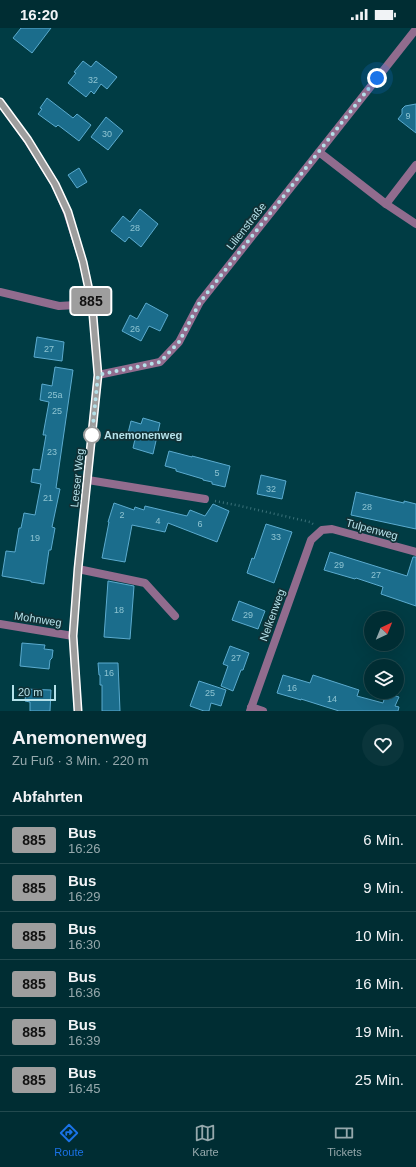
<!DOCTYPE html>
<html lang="de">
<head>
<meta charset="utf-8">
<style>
  body { margin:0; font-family:Arial,sans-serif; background:#0a353b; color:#f1f3f6; height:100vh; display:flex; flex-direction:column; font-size:15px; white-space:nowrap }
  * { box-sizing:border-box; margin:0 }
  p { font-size:13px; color:#95a8ac }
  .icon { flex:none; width:22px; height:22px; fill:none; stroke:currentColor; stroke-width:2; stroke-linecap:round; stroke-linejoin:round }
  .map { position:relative; height:683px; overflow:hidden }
  .side { display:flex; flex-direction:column; background:#002d33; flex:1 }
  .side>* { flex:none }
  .badge { padding:0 8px; border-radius:3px; font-size:14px; line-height:26px }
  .needle { width:26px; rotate:43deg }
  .controls { position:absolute; left:364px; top:583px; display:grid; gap:8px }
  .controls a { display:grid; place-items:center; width:40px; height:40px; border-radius:50%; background:#002d33; box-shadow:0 4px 16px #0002,0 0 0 1px #22494e; font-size:20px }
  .scale { position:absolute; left:12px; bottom:10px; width:44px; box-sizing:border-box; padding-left:4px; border:2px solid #b5e1e9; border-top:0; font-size:11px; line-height:14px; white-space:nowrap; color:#b5e1e9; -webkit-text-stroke:3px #103035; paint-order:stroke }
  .you { position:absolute; width:20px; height:20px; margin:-10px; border:3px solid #fff; border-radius:50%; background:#1a73e8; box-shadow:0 0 0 6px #1a73e833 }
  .map>.badge { position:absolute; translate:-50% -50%; box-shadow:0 0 0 2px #fff }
  h2 { padding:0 12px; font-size:15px; line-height:36px }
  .round { display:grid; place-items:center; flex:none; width:42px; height:42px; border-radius:21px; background:#0a353b }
  .overview { display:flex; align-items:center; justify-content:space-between; height:68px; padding:0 12px }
  h1 { font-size:19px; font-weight:700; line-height:30px }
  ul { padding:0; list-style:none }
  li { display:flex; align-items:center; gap:12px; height:48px; padding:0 12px; border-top:1px solid #22494e }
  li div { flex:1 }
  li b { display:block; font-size:15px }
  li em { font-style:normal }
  li .badge { min-width:44px; font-weight:700; text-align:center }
  .status { display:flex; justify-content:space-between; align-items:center; height:28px; padding:0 20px; background:#002d33; direction:ltr }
  .status svg { height:11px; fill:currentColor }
  .menu { display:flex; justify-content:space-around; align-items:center; height:56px; border-top:1px solid #22494e; background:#002d33; font-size:11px; color:#95a8ac }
  .menu a { display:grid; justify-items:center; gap:2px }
  .menu .selected { color:#1a73e8 }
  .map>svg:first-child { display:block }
</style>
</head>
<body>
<div class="status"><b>16:20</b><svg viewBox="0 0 49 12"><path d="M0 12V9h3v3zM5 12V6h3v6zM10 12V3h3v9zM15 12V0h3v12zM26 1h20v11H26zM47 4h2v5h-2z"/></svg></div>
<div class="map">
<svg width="416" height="683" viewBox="0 0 416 683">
  <rect width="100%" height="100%" fill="#003c44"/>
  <!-- building -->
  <g fill="#1b6d8c" stroke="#5babcf">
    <path d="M21 0H51L32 25 13 10Z"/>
    <path d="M83 33 91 39 96 33 117 49 107 61 101 56 94 66 91 63 86 69 68 55 76 45 74 44Z"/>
    <path d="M47 70 73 90 77 86 91 97 79 113 58 97 56 99 38 86 42 81 40 80Z"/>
    <path d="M416 76V105L398 91 402 86V81L405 78Z"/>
    <path d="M106 89 123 103 108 122 91 109Z"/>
    <path d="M79 140 87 154 77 160 68 147Z"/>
    <path d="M140 181 158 196 141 219 129 209 125 214 111 203 123 188 130 194Z"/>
    <path d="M146 275 168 287 160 303 149 298 141 313 122 303 130 287 137 291Z"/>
    <path d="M37 309 64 314 62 333 34 329Z"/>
    <path d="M55 339 73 342 56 460 60 461 52 499 55 500 51 522H49L44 556 31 554V553L2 548 6 523 15 524 19 500H21L24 485 35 487 41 456 31 454 33 441 40 442 46 407H43L49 374 40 372 42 356 52 358Z"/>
    <path d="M143 390 160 395 153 426 133 420 135 411 127 409 131 393 141 396Z"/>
    <path d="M169 423 192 429V428L230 438 225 459 212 456V454L203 452V451L176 443V441L165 438Z"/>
    <path d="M261 447 286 453 282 471 257 466Z"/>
    <path d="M356 464 404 475V473L416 476V501L351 487Z"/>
    <path d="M114 475 134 482 135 479 144 482 145 478 187 488 190 482 205 488 213 476 229 483 217 514 168 495 165 504 132 497 125 534 102 530 109 494H108Z"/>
    <path d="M266 496 292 504 274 555 247 545 252 530 254 531Z"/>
    <path d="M330 524 407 548 413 529H416V578L381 566 383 559 356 550 355 551 324 542Z"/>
    <path d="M108 553 134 558 130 611 104 609Z"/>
    <path d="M239 573 265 583 258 601 232 592Z"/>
    <path d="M22 615 45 617 44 621 53 622 52 630 50 632 49 641 20 638Z"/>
    <path d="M230 618 249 625 243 642H241L233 663 221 658 228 638 223 636Z"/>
    <path d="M98 635H118L120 683H102V657H100V647H99Z"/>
    <path d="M283 647 310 655 313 647 359 662 357 668 383 675 386 665 399 669 395 678 399 679 398 683H339L301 671V672L277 665Z"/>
    <path d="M199 653 226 662 221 678 211 675 209 683H204L190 678Z"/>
    <path d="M26 661 51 662 50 683H30V674L25 673Z"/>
  </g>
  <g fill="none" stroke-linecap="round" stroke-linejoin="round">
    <!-- path -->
    <path stroke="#3a7179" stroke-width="2.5" stroke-dasharray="1 3" stroke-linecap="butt" d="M215 473 236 477 310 494 313 496"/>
    <!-- service -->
    <g stroke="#916c8e" stroke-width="8">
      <path d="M319 124 416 1"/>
      <path d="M386 176 416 137"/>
      <path d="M78 541 145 555 175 588"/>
    </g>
    <!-- minor -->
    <g stroke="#916c8e" stroke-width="8">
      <path d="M0 264 59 278 92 276"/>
      <path d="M98 347 160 334 179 314 200 274 319 124 386 176 416 196"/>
      <path d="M88 452 205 471"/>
      <path d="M0 596 73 608"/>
      <path d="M251 679 263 683"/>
      <path d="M250 683 311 512 322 502 332 501 416 524"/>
    </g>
    <!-- tertiary -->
    <path stroke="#916c8e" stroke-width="8" d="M0 74 28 113 55 156 67 184 83 234 92 276 98 347 78 541 73 608 78 683"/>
  </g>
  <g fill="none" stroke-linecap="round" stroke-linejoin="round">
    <defs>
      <path id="line" d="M0 74 28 112 55 156 68 184 83 234 92 276 98 347 78 541 73 608 78 683"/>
    </defs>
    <!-- line casing -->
    <use href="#line" stroke="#fff" stroke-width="9"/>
    <!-- line -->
    <use href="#line" stroke="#9e9e9e" stroke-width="6"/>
    <!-- walk -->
    <path stroke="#b5e1e9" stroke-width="4" stroke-dasharray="0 7.2" d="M92 407 98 347 160 334 179 314 200 274 377 50"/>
  </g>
  <!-- markers -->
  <circle fill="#fff" stroke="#9e9e9e" stroke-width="2" cx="92" cy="407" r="8"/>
  <g text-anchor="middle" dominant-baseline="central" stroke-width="3.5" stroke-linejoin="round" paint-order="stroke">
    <!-- number labels -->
    <g font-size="9" fill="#8ec4d2">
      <text x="93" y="52">32</text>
      <text x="408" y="88">9</text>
      <text x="107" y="106">30</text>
      <text x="135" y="200">28</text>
      <text x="135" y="301">26</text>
      <text x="49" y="321">27</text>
      <text x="55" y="367">25a</text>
      <text x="57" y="383">25</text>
      <text x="52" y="424">23</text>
      <text x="217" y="445">5</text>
      <text x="271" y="461">32</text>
      <text x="48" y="470">21</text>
      <text x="367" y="479">28</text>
      <text x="122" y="487">2</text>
      <text x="158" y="493">4</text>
      <text x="200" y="496">6</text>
      <text x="276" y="509">33</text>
      <text x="35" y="510">19</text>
      <text x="339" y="537">29</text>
      <text x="376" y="547">27</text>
      <text x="119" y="582">18</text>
      <text x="248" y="587">29</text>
      <text x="236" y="630">27</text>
      <text x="109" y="645">16</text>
      <text x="292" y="660">16</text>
      <text x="210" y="665">25</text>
      <text x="332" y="671">14</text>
    </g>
    <!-- street labels -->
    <g font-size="11" fill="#b5e1e9" stroke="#103035">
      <text transform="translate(246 198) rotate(-52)">Lilienstraße</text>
      <text transform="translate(77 450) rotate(-84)">Leeser Weg</text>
      <text transform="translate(372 501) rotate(15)">Tulpenweg</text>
      <text transform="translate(272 587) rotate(-70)">Nelkenweg</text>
      <text transform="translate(38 591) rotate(9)">Mohnweg</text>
    </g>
    <!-- stop labels -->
    <g font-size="11" font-weight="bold" fill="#b5e1e9" stroke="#103035" text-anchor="start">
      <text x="104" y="407">Anemonenweg</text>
    </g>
  </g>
</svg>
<div class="controls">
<a><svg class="needle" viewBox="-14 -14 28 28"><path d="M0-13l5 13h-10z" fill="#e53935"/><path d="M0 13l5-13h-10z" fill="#95a8ac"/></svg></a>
<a><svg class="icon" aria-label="layers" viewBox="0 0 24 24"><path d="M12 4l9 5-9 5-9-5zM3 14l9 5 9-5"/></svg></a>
</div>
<div class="scale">20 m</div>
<div class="you" style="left:377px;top:50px"></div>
<b class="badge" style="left:91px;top:273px;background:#9e9e9e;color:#111">885</b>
</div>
<section class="side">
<div class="overview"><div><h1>Anemonenweg</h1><p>Zu Fuß · 3 Min. · 220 m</p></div><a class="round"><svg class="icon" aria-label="heart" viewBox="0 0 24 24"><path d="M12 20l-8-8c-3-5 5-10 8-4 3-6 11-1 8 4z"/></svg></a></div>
<h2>Abfahrten</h2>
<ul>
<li><span class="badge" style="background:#9e9e9e;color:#111">885</span><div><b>Bus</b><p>16:26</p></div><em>6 Min.</em></li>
<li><span class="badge" style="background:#9e9e9e;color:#111">885</span><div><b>Bus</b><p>16:29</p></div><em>9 Min.</em></li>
<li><span class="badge" style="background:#9e9e9e;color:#111">885</span><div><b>Bus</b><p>16:30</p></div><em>10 Min.</em></li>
<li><span class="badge" style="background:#9e9e9e;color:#111">885</span><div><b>Bus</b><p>16:36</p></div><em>16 Min.</em></li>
<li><span class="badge" style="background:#9e9e9e;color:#111">885</span><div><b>Bus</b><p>16:39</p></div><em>19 Min.</em></li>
<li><span class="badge" style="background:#9e9e9e;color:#111">885</span><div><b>Bus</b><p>16:45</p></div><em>25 Min.</em></li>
</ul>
</section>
<nav class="menu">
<a class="selected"><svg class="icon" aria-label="directions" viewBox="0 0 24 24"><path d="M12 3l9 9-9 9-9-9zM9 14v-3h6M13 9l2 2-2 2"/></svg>Route</a>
<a><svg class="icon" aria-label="map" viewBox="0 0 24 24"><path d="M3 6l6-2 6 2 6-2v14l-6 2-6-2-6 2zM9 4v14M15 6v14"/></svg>Karte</a>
<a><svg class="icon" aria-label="tickets" viewBox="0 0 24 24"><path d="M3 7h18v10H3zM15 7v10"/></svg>Tickets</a>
</nav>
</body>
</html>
